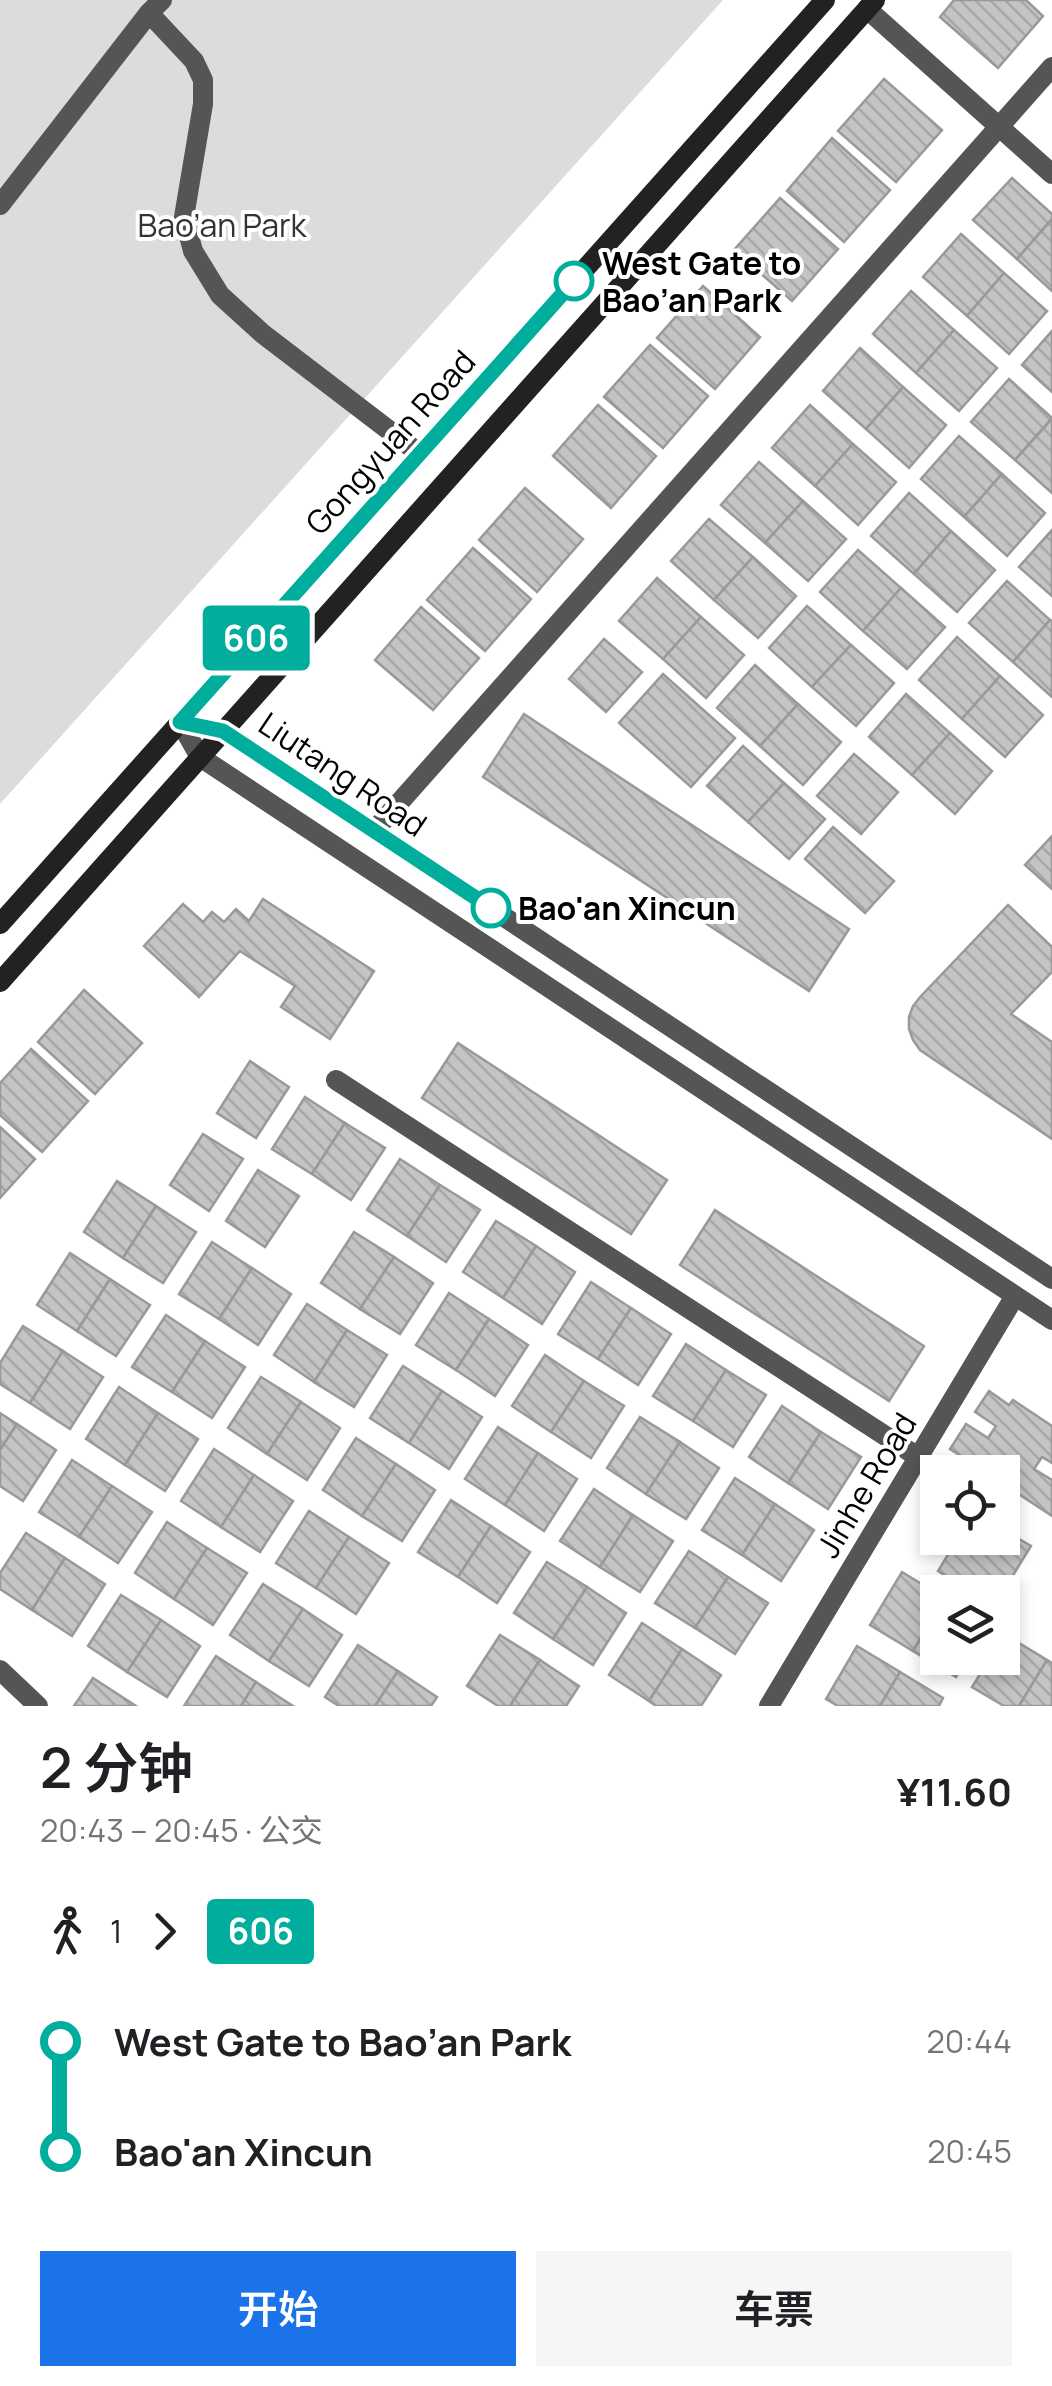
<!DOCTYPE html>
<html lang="zh">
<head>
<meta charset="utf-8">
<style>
  body { margin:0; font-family:Manrope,"Noto Sans SC",sans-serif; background:#f6f6f6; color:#202124; height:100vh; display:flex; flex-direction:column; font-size:38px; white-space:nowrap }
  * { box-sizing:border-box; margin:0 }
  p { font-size:32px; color:#757577 }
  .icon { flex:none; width:55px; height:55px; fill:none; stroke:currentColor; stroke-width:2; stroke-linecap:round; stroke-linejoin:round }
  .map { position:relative; height:1706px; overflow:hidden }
  .panel { display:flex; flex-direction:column; background:#fff; flex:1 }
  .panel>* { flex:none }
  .badge { padding:0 20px; border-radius:8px; font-size:35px; line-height:65px }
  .tools { position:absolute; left:920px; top:1455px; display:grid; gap:20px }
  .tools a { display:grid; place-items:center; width:100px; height:100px; border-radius:0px; background:#fff; box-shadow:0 5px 15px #0003; font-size:50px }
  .map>.badge { position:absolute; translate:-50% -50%; box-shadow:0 0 0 5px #fff }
  .legs { display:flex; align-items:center; gap:15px; height:110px; padding:0 40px; font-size:32px }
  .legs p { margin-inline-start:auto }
  .overview { display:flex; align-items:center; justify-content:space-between; height:170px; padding:0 40px }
  h1 { font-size:55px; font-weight:600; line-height:75px }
  .button { display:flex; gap:20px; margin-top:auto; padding:20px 40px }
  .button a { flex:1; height:115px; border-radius:0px; background:#1a73e8; color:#fff; font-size:40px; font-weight:600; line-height:115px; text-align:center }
  .button a+a { background:#f6f6f6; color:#202124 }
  ul { padding:0 40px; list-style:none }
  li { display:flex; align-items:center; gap:35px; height:110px; font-size:38px }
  li i { display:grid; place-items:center; width:15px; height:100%; margin:0 12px; background:currentColor }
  li i::after { content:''; width:25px; height:25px; margin:-12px; border:8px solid; border-radius:50%; background:#fff }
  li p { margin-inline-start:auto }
  li:first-child i { background:linear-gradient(#0000 50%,currentColor 0) }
  li:last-child i { background:linear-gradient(currentColor 50%,#0000 0) }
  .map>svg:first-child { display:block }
</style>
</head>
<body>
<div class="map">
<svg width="1052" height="1706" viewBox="0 0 1052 1706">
  <defs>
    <pattern id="building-back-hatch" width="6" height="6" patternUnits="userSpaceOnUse" patternTransform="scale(2.5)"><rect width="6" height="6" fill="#c4c4c4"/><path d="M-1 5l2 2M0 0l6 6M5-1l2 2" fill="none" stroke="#a7a7a7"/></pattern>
  </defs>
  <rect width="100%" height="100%" fill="#fff"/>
  <!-- green -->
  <path fill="#dcdcdc" d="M0 0H723L0 804Z"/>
  <!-- building -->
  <g fill="url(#building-back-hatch)" stroke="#999" stroke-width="2.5">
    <path d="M954 0H1026L1043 16 998 68 940 17Z"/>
    <path d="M884 79 942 130 896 182 838 131Z"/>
    <path d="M832 138 890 190 844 242 787 191Z"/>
    <path d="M1012 178 1052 214V219L1017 259 973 220Z"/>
    <path d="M780 198 838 249 792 301 734 250Z"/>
    <path d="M1052 219V291L1017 259Z"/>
    <path d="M961 234 1004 273 967 316 923 277Z"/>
    <path d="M1004 273 1047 311 1009 354 967 316Z"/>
    <path d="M703 286 760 337 715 389 657 338Z"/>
    <path d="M911 291 954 330 916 373 873 334Z"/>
    <path d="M954 330 997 368 959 411 916 373Z"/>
    <path d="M1052 331V392L1022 365Z"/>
    <path d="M650 345 708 396 663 448 604 397Z"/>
    <path d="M860 348 903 387 866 429 823 391Z"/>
    <path d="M1009 379 1052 418 1015 460 971 422Z"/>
    <path d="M903 387 946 425 909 468 866 429Z"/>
    <path d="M598 405 656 456 611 508 553 456Z"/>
    <path d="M810 405 853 444 815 486 772 448Z"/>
    <path d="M1052 419V493L1015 460Z"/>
    <path d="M959 436 1002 474 964 517 921 479Z"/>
    <path d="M853 444 896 482 858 525 815 486Z"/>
    <path d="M759 462 803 501 765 543 721 505Z"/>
    <path d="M1002 474 1045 513 1007 556 964 517Z"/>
    <path d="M525 488 583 539 537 592 479 540Z"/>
    <path d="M909 493 951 531 914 574 871 536Z"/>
    <path d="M803 501 846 539 808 581 765 543Z"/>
    <path d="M709 519 753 557 714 600 671 561Z"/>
    <path d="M1052 530V596L1019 567Z"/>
    <path d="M951 531 995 570 957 612 914 574Z"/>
    <path d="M473 548 531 599 485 651 427 600Z"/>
    <path d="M858 550 901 588 863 631 820 592Z"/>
    <path d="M753 557 796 596 758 638 714 600Z"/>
    <path d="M657 578 701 617 663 659 619 621Z"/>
    <path d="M1007 581 1050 620 1013 662 969 623Z"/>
    <path d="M901 588 945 627 907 669 863 631Z"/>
    <path d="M807 606 851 645 812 687 769 648Z"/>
    <path d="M421 607 479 658 433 710 375 660Z"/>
    <path d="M701 617 744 655 706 698 663 659Z"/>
    <path d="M1050 620 1052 621V697L1013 662Z"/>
    <path d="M957 637 1000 676 962 719 919 680Z"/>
    <path d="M604 639 642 672 606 712 569 679Z"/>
    <path d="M851 645 894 683 856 726 812 687Z"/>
    <path d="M755 665 798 704 760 746 717 708Z"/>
    <path d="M663 674 735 738 691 787 619 723Z"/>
    <path d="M1000 676 1043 715 1005 757 962 719Z"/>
    <path d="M906 694 950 733 912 775 869 737Z"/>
    <path d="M798 704 841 742 803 785 760 746Z"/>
    <path d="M524 714 849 929 809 991 483 777Z"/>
    <path d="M950 733 992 771 955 814 912 775Z"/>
    <path d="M743 746 784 783 748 822 707 786Z"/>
    <path d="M854 754 898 792 861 834 817 796Z"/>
    <path d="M784 783 825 819 789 859 748 822Z"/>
    <path d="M833 827 894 881 865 913 805 859Z"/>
    <path d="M1052 836V889L1025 865Z"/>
    <path d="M263 899 374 971 330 1039 281 1007 295 986 240 951 199 997 144 946 183 904 203 922 212 912 224 922 236 909 249 921Z"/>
    <path d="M1008 905 1052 947V972L1011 1014 1052 1042V1139L920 1050 913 1040 909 1029V1017L913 1006 921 996Z"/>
    <path d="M84 990 142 1043 95 1094 38 1042Z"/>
    <path d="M458 1043 667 1180 631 1234 422 1098Z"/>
    <path d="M31 1049 88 1101 42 1152 0 1115V1083Z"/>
    <path d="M250 1061 289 1087 256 1138 217 1113Z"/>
    <path d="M305 1097 345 1123 312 1174 272 1149Z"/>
    <path d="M345 1123 385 1148 351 1200 312 1174Z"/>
    <path d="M0 1127 35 1159 0 1198Z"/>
    <path d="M203 1134 243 1159 209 1211 170 1185Z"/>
    <path d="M400 1159 440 1185 407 1236 367 1210Z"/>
    <path d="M258 1170 299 1196 265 1247 226 1221Z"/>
    <path d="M117 1181 156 1206 123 1258 84 1232Z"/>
    <path d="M440 1185 480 1210 446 1262 407 1236Z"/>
    <path d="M156 1206 196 1232 163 1283 123 1258Z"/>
    <path d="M715 1210 924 1346 889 1401 680 1265Z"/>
    <path d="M496 1221 536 1246 503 1298 463 1272Z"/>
    <path d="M354 1232 394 1257 360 1309 321 1283Z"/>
    <path d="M212 1242 252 1268 219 1319 179 1294Z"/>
    <path d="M536 1246 575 1272 542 1324 503 1298Z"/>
    <path d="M70 1253 110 1279 77 1331 37 1305Z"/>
    <path d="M394 1257 433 1283 400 1334 360 1309Z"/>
    <path d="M252 1268 291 1294 258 1345 219 1319Z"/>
    <path d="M110 1279 150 1305 116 1356 77 1331Z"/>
    <path d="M591 1282 631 1308 598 1359 558 1334Z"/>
    <path d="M449 1293 489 1319 456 1370 416 1345Z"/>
    <path d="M307 1304 347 1330 314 1382 274 1355Z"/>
    <path d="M631 1308 671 1334 638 1385 598 1359Z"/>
    <path d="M166 1315 205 1341 172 1392 132 1367Z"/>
    <path d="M489 1319 528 1345 495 1396 456 1370Z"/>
    <path d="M23 1326 63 1351 30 1403 0 1384V1363Z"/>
    <path d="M347 1330 387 1355 354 1407 314 1382Z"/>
    <path d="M205 1341 245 1367 212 1418 172 1392Z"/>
    <path d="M686 1344 726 1370 693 1421 653 1396Z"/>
    <path d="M63 1351 103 1377 70 1429 30 1403Z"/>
    <path d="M545 1355 584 1381 551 1432 512 1406Z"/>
    <path d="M403 1366 442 1391 409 1443 370 1418Z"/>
    <path d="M726 1370 766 1395 733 1447 693 1421Z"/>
    <path d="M261 1377 301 1402 267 1454 228 1428Z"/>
    <path d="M584 1381 624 1406 591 1458 551 1432Z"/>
    <path d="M119 1387 158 1413 125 1465 86 1439Z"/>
    <path d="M442 1391 482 1417 449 1469 409 1443Z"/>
    <path d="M989 1391 1009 1405 1013 1400 1052 1426V1463L1042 1457 1034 1469 1052 1480V1516L1002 1483V1472H986L950 1449 966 1424 988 1438 996 1426 975 1412Z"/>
    <path d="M301 1402 340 1428 307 1480 267 1454Z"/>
    <path d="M782 1406 821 1432 788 1483 749 1457Z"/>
    <path d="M0 1413 17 1424 0 1450Z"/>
    <path d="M158 1413 198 1439 165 1491 125 1465Z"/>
    <path d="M640 1417 680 1442 646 1494 607 1468Z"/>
    <path d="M17 1424 56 1450 23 1501 0 1486V1450Z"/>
    <path d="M498 1427 538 1453 505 1505 465 1479Z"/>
    <path d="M821 1432 861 1457 828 1509 788 1483Z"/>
    <path d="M356 1438 396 1464 362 1516 323 1490Z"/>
    <path d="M680 1442 719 1468 686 1519 646 1494Z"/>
    <path d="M214 1449 254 1475 221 1527 181 1501Z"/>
    <path d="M538 1453 577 1479 544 1531 505 1505Z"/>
    <path d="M72 1460 112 1486 79 1537 39 1512Z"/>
    <path d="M396 1464 435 1490 402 1541 362 1516Z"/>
    <path d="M254 1475 293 1501 260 1552 221 1527Z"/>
    <path d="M735 1478 775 1504 742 1555 702 1530Z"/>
    <path d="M112 1486 152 1512 118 1563 79 1537Z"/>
    <path d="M594 1489 633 1515 600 1567 560 1541Z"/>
    <path d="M451 1500 491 1526 458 1577 418 1552Z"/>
    <path d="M775 1504 814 1530 781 1581 742 1555Z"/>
    <path d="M309 1511 349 1537 316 1588 276 1563Z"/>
    <path d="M633 1515 673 1541 640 1592 600 1567Z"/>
    <path d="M167 1522 207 1548 174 1599 135 1573Z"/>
    <path d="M491 1526 530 1552 497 1603 458 1577Z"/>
    <path d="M1002 1529 1031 1546 1002 1593 972 1592 938 1571 958 1538H1002Z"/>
    <path d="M26 1533 65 1558 32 1610 0 1589V1573Z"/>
    <path d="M349 1537 389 1563 356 1614 316 1588Z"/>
    <path d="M207 1548 247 1573 213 1625 174 1599Z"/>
    <path d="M689 1551 728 1577 695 1628 655 1603Z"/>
    <path d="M65 1558 105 1584 72 1636 32 1610Z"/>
    <path d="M547 1562 587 1587 553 1639 514 1613Z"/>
    <path d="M902 1572 938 1594V1610L913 1651 870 1625Z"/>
    <path d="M728 1577 768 1603 735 1654 695 1628Z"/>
    <path d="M263 1584 303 1609 269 1661 230 1635Z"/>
    <path d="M587 1587 626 1613 593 1665 553 1639Z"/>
    <path d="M121 1595 161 1620 127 1672 88 1646Z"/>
    <path d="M303 1609 342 1635 309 1686 269 1661Z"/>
    <path d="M938 1610V1658H967L956 1677 913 1651Z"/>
    <path d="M161 1620 200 1646 167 1697 127 1672Z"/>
    <path d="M642 1623 682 1649 649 1701 609 1675Z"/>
    <path d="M1004 1634 1047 1660 1019 1706H1004L972 1687 990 1658H1002Z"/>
    <path d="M500 1635 540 1660 510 1706H498L467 1686Z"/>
    <path d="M358 1645 398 1671 375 1706H339L325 1697Z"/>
    <path d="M857 1646 900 1672 880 1706H838L826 1699Z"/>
    <path d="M682 1649 721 1675 701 1706H656L649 1701Z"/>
    <path d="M216 1656 256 1682 241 1706H184Z"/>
    <path d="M540 1660 579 1686 566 1706H510Z"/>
    <path d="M1047 1660 1052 1663V1706H1019Z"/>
    <path d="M398 1671 437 1697 431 1706H375Z"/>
    <path d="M900 1672 943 1698 939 1706H880Z"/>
    <path d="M93 1678 136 1706H74Z"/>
    <path d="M256 1682 293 1706H241Z"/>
  </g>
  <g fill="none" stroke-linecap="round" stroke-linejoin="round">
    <!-- minor -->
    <g stroke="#555" stroke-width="20">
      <path d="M867 9 1052 174"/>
      <path d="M149 13 194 61 203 80V104L184 217 193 251 220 295 263 334 420 454"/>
      <path d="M0 205 149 13 162 0"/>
      <path d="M374 831 1052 67"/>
      <path d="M336 1080 918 1457"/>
      <path d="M0 1670 38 1706"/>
      <path d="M769 1706 1015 1296"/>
    </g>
    <!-- tertiary -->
    <g stroke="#555" stroke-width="20">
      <path d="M180 722 200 757 1052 1320"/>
      <path d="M180 722 223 731 1052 1279"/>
    </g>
    <!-- secondary -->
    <g stroke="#222" stroke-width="20">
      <path d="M0 924 825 0"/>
      <path d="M0 982 875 0"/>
    </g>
  </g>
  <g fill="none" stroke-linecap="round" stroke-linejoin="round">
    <defs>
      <path id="line-1" d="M491 908 223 731 180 722 574 281"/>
    </defs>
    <!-- line-1 casing -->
    <use href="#line-1" stroke="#fff" stroke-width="22"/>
    <!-- line-1 -->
    <use href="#line-1" stroke="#01ad9c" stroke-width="15"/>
  </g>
  <!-- markers -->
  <g fill="#fff" stroke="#01ad9c" stroke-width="5">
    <circle cx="574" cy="281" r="18"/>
    <circle cx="491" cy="908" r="18"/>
  </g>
  <g text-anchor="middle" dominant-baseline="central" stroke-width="8" stroke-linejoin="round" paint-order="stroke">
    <!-- park labels -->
    <g font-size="32" fill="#333" stroke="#fff">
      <text x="222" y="225">Bao’an Park</text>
    </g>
    <!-- stop labels -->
    <g font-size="32" font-weight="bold" fill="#000" stroke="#fff" text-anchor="start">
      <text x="602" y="263">West Gate to<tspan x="602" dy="37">Bao’an Park</tspan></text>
      <text x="518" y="908">Bao'an Xincun</text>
    </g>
    <!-- street labels -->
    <g font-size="32" fill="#000" stroke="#fff">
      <text transform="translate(390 442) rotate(-48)">Gongyuan Road</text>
      <text transform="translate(343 774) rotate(34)">Liutang Road</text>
      <text transform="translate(866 1485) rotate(-59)">Jinhe Road</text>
    </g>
  </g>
</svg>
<div class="tools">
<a><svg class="icon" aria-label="locate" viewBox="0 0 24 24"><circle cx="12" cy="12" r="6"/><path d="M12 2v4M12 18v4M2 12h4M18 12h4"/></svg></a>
<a><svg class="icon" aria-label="layers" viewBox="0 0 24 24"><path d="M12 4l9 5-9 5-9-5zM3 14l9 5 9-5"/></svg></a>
</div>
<b class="badge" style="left:256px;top:638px;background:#01ad9c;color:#fff">606</b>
</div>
<section class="panel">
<div class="overview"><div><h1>2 分钟</h1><p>20:43 – 20:45 · 公交</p></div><b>¥11.60</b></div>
<div class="legs"><svg class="icon" aria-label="walk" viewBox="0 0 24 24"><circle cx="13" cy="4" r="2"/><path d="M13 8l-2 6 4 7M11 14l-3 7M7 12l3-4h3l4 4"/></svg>1<svg class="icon" aria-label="forward" viewBox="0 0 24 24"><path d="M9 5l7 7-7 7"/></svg><b class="badge" style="background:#01ad9c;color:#fff">606</b></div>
<ul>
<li><i style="color:#01ad9c"></i><b>West Gate to Bao’an Park</b><p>20:44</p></li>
<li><i style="color:#01ad9c"></i><b>Bao'an Xincun</b><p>20:45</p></li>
</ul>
<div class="button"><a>开始</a><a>车票</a></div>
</section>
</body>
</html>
